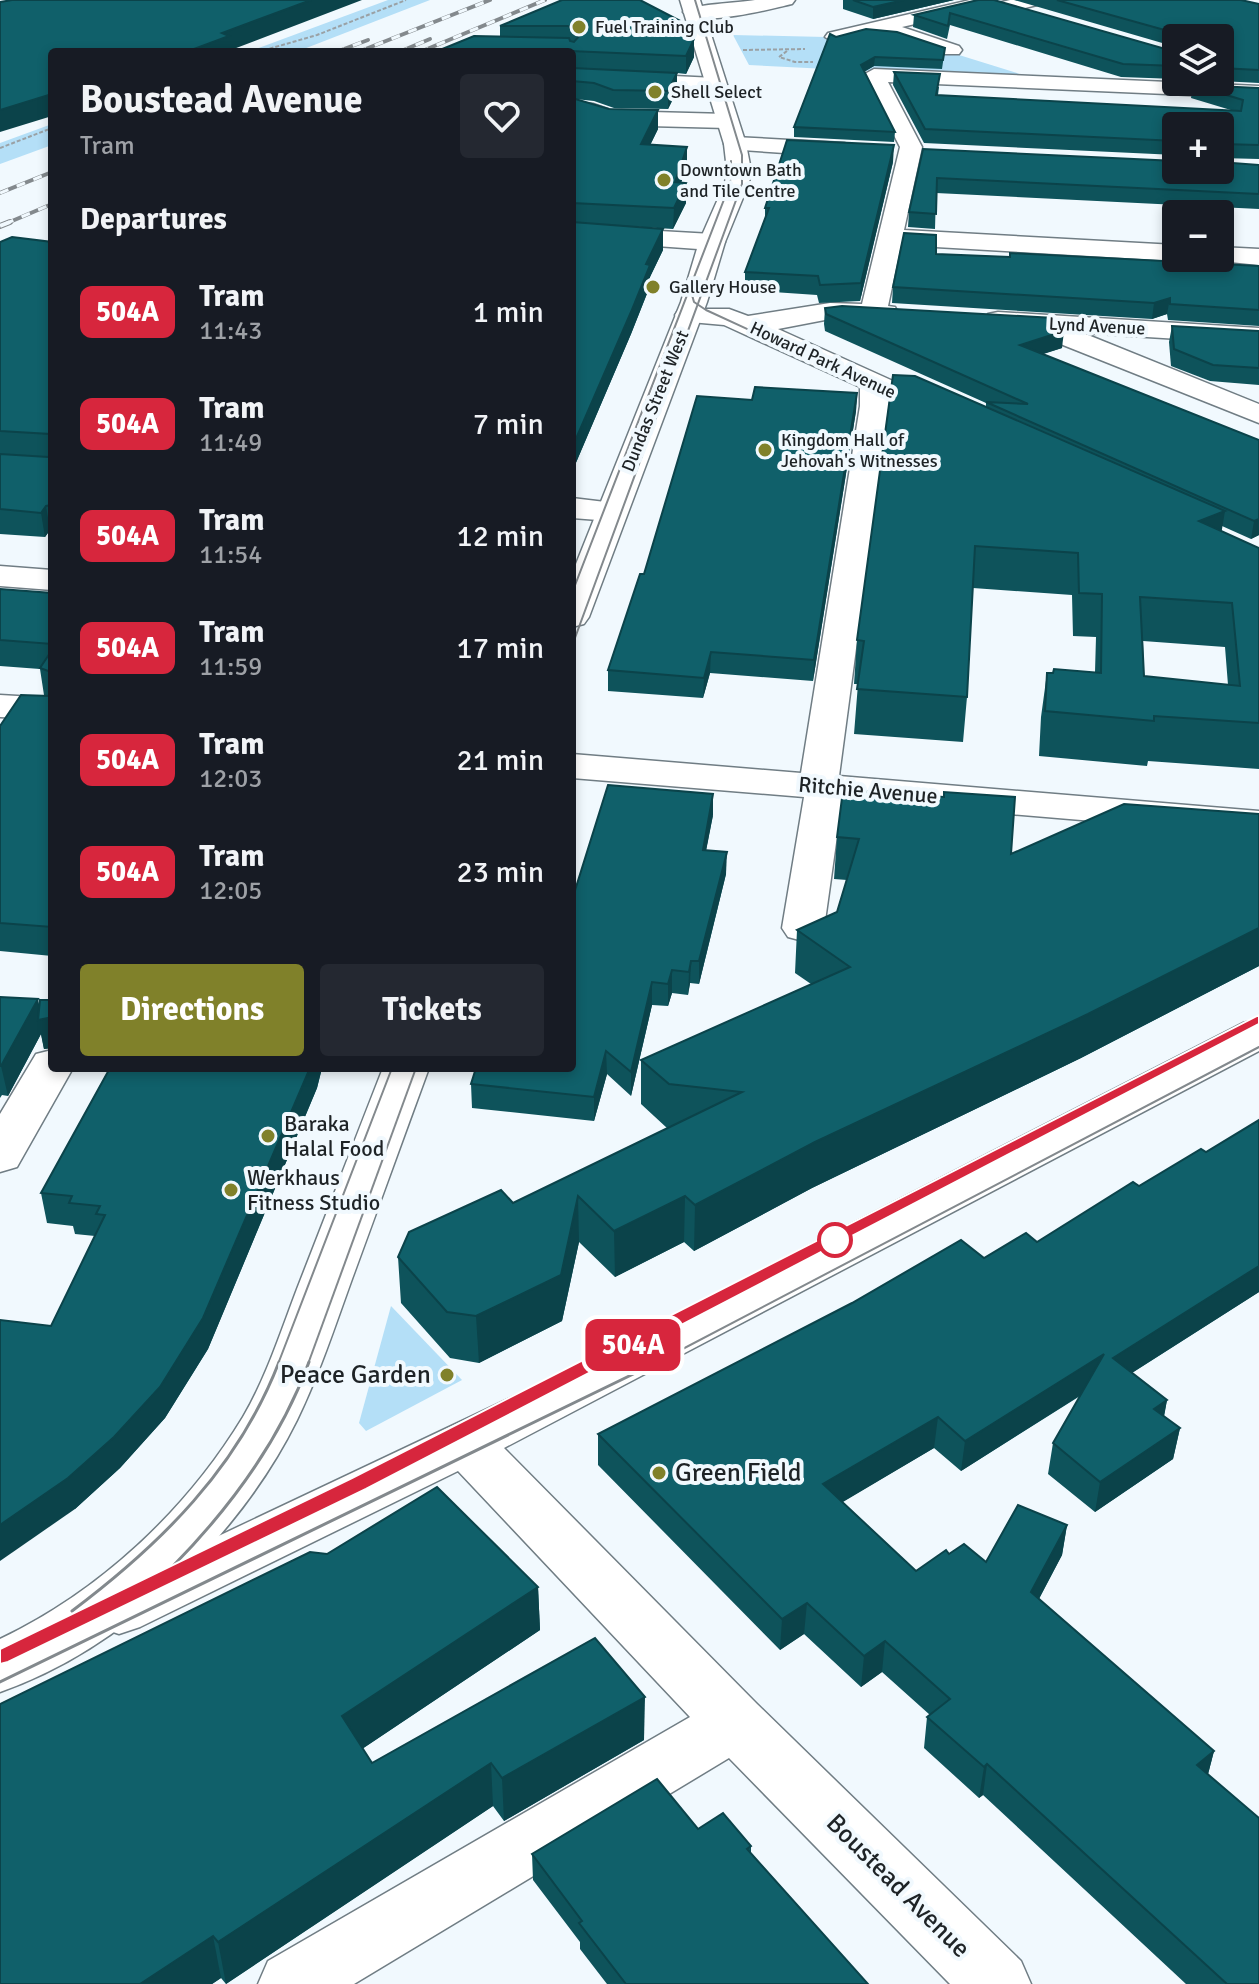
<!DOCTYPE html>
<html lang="en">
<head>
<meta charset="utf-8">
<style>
  body { margin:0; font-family:Signika,sans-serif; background:#242831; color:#f1f3f6; height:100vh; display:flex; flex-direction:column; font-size:30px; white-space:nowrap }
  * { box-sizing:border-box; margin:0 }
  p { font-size:26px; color:#9ea1a6 }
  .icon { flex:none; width:44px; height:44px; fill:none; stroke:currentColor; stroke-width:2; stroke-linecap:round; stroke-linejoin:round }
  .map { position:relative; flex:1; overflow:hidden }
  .drawer { position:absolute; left:48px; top:48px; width:528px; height:1024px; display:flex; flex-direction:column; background:#171b24; border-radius:8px; box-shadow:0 4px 12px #0003 }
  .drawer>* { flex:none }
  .badge { padding:0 16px; border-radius:12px; font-size:28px; line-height:52px }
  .controls { position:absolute; left:1162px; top:24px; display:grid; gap:16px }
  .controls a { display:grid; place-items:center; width:72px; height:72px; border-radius:8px; background:#171b24; box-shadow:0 4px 12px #0003; font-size:40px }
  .map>.badge { position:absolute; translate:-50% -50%; box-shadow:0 0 0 4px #fff }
  h2 { padding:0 32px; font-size:30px; line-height:72px }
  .round { display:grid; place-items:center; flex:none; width:84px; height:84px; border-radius:8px; background:#242831 }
  .overview { display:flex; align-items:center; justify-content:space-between; height:136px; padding:0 32px }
  h1 { font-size:38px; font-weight:700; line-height:60px }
  .button { display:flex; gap:16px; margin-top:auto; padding:16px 32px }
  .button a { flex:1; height:92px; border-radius:8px; background:#80812a; color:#fff; font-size:32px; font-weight:700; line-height:92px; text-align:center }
  .button a+a { background:#242831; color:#f1f3f6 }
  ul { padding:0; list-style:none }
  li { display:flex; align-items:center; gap:24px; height:112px; padding:0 32px }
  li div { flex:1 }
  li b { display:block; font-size:30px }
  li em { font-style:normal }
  li .badge { min-width:88px; font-weight:700; text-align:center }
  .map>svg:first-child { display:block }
</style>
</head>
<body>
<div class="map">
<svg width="1259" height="1984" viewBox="0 0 1259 1984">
  <rect width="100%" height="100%" fill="#f1f9fe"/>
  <!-- green -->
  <g fill="#b4dff7">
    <path d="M388 0H430L296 52H248Z"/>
    <path d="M885 32 1017 73 1030 79 749 65 733 35 826 37Z"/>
    <path d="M52 124V145L0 164V143Z"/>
    <path d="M391 1306 462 1380 366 1431 359 1423Z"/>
  </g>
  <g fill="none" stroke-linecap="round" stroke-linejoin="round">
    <defs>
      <g id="minor">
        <path d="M755 0H795L792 4C770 9 699 28 683 12 691 4 739 3 755 0Z"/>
        <path d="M970 0 980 1 983 5 980 9 902 27 959 46 962 50 959 54H945L879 32 835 43 825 37 828 33Z"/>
        <path d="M1010 0H1044L1041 4 1005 13 995 7 998 3Z"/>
        <path d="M874 69 1259 86V98L888 82 922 147 904 230 1176 245V258H1185L1176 261 901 245 888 306 895 307 898 313 895 319H830L778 329 955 409 960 415 955 421 945 424 935 421 889 401 839 776 1259 811V835L842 800 824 928 818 937 803 941 788 937 782 928 804 797 572 778V754L801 773 860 406V387L724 325 679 321 675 315 679 309H729L748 316 830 303 862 304 900 147 863 75Z"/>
        <path d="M572 71 715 78 726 84 715 90 572 83Z"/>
        <path d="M572 102 593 104 613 111 727 114 738 121 727 128 609 125 589 117 572 116Z"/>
        <path d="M735 137 844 143 852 145 855 150 852 155 844 157 727 149 724 144 727 139Z"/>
        <path d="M572 226 712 234 721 237 725 242 721 247 712 250 572 240Z"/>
        <path d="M1220 247 1259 249V265L1211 260 1209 258H1220Z"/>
        <path d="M998 312 1259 328V344L1083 333 1259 404V423L1058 343 1054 337 1058 332 988 326 984 320 988 314Z"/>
        <path d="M572 498 622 504 627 511 622 518 611 521 572 518Z"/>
        <path d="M0 566 52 570V590L0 586Z"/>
        <path d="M0 695 52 698V720L0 717Z"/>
        <path d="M1259 1019V1051L504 1448 757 1704 1021 1961 1031 1984H950L729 1758 354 1984H258L268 1961 690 1717 458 1471 140 1627 119 1634 98 1627 89 1610 98 1593 538 1385 1243 1023Z"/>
        <path d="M52 1050V1068H73L17 1167 0 1172V1114L36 1054Z"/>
      </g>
      <g id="major">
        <path d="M680 0H700L746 144 751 170 749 183 725 242 707 302 589 617 584 624 572 627V574L681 302 699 242 725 183 727 170 724 144Z"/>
        <path d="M383 1068H429C403 1138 378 1209 352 1279 335 1326 319 1375 297 1420 239 1537 124 1649 0 1692V1639C99 1592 186 1511 243 1417 266 1378 281 1331 297 1289 326 1215 354 1142 383 1068Z"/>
      </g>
    </defs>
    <!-- minor casing -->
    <use href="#minor" stroke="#707d84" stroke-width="3"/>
    <!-- major casing -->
    <use href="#major" stroke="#707d84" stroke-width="3"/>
    <!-- path -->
    <g stroke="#9aa1a5" stroke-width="2" stroke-dasharray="4 2" stroke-linecap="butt">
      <path d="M743 50 805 49"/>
      <path d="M787 51 779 57 795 62H813"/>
      <path d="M258 52 317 35 406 0"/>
      <path d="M0 148 52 128"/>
    </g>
    <!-- minor -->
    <use href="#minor" fill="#fff" fill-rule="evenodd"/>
    <!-- major -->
    <use href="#major" fill="#fff" fill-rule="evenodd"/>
    <!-- tram-far1 -->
    <g stroke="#83898d" stroke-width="2">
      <path d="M690 288 694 302 706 310 912 405"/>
      <path d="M572 593 730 184 731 161"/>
      <path d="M572 646 742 184V155L695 0"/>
      <path d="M278 1364 392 1068"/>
      <path d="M308 1364 416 1068"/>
      <path d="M590 1364 1259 1020"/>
      <path d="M654 1364 1259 1047"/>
    </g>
    <!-- tram -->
    <g stroke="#83898d" stroke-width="3">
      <path d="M173 1566C231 1507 280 1441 309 1362"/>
      <path d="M72 1611C161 1544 238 1468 279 1362"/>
      <path d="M0 1655 359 1483 594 1362"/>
      <path d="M0 1682 658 1362"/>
    </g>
    <defs>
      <g id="rail-far1">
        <path d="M336 52 368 40"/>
        <path d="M358 52 490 0"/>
        <path d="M399 52 430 39"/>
        <path d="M420 52 545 0"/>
        <path d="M0 193 52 172"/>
        <path d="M5 224 52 204"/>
      </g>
      <path id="rail" d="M0 226 10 222"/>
    </defs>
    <!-- rail-far1 casing -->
    <use href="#rail-far1" stroke="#83898d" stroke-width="4"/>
    <!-- rail casing -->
    <use href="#rail" stroke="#83898d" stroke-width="6"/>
    <!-- rail-far1 -->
    <use href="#rail-far1" stroke="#f1f9fe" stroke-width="3" stroke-dasharray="9" stroke-linecap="butt"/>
    <!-- rail -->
    <use href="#rail" stroke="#f1f9fe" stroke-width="4" stroke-dasharray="11" stroke-linecap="butt"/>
  </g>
  <!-- wall -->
  <g fill="#0e535b" fill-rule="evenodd">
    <path d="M562 0 694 39V57L686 74 677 73V91L668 109 614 108 594 101 575 99 609 109 658 110V129L650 145 687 166 681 183H686V203L673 229 611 225 663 229V250L650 277V286L631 334 572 472V52H435L500 36V26Z"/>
    <path d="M843 0H954L873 19 843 9Z"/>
    <path d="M978 0 1176 52V79L1121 77 950 25 947 39 913 27 914 15Z"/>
    <path d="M1014 0H1241L1259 4V83L1220 81V38H1176V47Z"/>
    <path d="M836 37 945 48 942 69 874 66 864 72 895 132 894 142 794 137V127Z"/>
    <path d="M894 72 939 87 938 95 1234 111 1191 98 1193 85 1259 88V159L1220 158V126H1176V155L924 143 893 85Z"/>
    <path d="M923 149 1259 165V209L936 193 935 229 908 227 909 212Z"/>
    <path d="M893 162 860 301 819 303 817 295 745 290V272L765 219V208Z"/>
    <path d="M0 242H52V530H50L45 537 0 534Z"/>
    <path d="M936 254 1259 266V326L1168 320 1167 314 1152 319 892 303 893 287Z"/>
    <path d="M825 308 1062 348 1042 354 1259 440V535L1251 539 1222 526 1221 531 1259 548V769L1148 761 1147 766 1039 756 1041 717 1047 673 1095 672 1096 637 1073 636 1072 595 973 588 967 697 963 742 854 734 858 684H854L857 640 986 407V403L825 331 824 324ZM1143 641 1225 647 1228 685 1144 676Z"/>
    <path d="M1172 326 1259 331V385L1210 381 1171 366 1169 342Z"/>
    <path d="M857 393 856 411 813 681 710 673 703 698 608 691V670L644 574 752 400Z"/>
    <path d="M0 589 52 593V956L0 951V726L47 696 44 695 40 669 0 666Z"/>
    <path d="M1259 814V966L1081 1058 812 1188 694 1251 684 1242 615 1277 579 1242 562 1321 479 1363 450 1358 401 1303 398 1257 513 1203 667 1128 641 1104V1060L811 984 795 973 797 930 837 912 847 880 834 879 837 837 1011 854Z"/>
    <path d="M713 815 706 850 726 874 699 984 690 983 688 995 672 993 668 1006 652 1005 631 1096 607 1074 594 1121 472 1108 471 1084Z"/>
    <path d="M0 997 39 1005 52 1000V1048L44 1049 41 1034 8 1096 2 1095 0 1098Z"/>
    <path d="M96 1068H322L317 1088 208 1349 165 1418 120 1468 75 1509 51 1326 95 1236 75 1234 73 1226 47 1223 41 1193 109 1069Z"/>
    <path d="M1259 1120V1292L1132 1373 1167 1400 1164 1417 1180 1428 1173 1459 1095 1512 1048 1474 1053 1443 1080 1396 961 1471 934 1448 842 1502 916 1571 949 1554 986 1562 1067 1525 1062 1555 1039 1599 1214 1751 1208 1774 1259 1984H1186L983 1795 979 1798 924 1748 927 1717 930 1715 882 1672 861 1687 804 1634 780 1650 598 1465V1434L984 1258 1037 1242 1139 1186 1206 1152Z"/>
    <path d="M538 1587 540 1630 362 1749 372 1763 644 1740 504 1821 493 1806 226 1984 221 1978 212 1984H0Z"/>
    <path d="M698 1829 751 1846V1853L868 1984H607L580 1949V1942L533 1880 532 1854Z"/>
  </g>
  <!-- shaded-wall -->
  <g fill="#0b434a">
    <path d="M311 0H362L231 50V52H186L222 33Z"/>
    <path d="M904 0H954L873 19V7Z"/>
    <path d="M694 39V57L686 74V56Z"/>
    <path d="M875 57 874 66 860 74 861 65Z"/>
    <path d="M677 73V91L668 109V91Z"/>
    <path d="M52 94V116L0 132V110Z"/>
    <path d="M658 110V129L641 164V144Z"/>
    <path d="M894 145 893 162 860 301 861 283Z"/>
    <path d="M687 147V166L674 202 675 182Z"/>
    <path d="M686 183V203L673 229 674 208Z"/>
    <path d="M663 229V250L650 277V286L631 334 572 472V448L646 264Z"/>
    <path d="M1170 298 1167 314 1152 319 1154 303Z"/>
    <path d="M1064 331 1062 348 1019 362 1020 345Z"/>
    <path d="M857 393 856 411 813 681 814 660Z"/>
    <path d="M46 506 50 530 45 537 41 513Z"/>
    <path d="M1225 511 1218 553 1199 521Z"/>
    <path d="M1259 519V535L1251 539 1254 521Z"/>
    <path d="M711 652 710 673 703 698 704 678Z"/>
    <path d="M713 794V815L702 872 703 850Z"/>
    <path d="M727 852 726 874 699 984V961Z"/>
    <path d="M1259 928V966L1081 1058 812 1188 694 1251 695 1205 815 1142Z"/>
    <path d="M691 961 690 983 688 995 689 972Z"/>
    <path d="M672 970V993L668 1006V984Z"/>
    <path d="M652 982V1005L631 1096V1072Z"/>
    <path d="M38 999 42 1019 48 1018 52 1048 44 1049 41 1034 8 1096 1 1066Z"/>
    <path d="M606 1051 607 1074 594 1121V1097Z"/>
    <path d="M310 1068H322L317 1088 208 1349 165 1418 120 1468 75 1509 0 1561V1525Z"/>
    <path d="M578 1196 579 1242 562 1321 479 1363 476 1316Z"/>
    <path d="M685 1196 684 1242 615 1277 614 1231Z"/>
    <path d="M1259 1266V1292L1108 1388 1113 1358Z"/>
    <path d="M1104 1354 1098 1384 961 1471 965 1441Z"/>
    <path d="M1167 1400 1161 1430 1154 1409Z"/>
    <path d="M938 1417 934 1448 821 1515 823 1484Z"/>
    <path d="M1180 1428 1173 1459 1095 1512 1100 1482Z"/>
    <path d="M1067 1525 1062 1555 1026 1623 1031 1592Z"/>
    <path d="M538 1587 540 1630 347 1759 342 1716Z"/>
    <path d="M807 1603 804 1634 780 1650 782 1619Z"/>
    <path d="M885 1641 882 1672 861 1687 864 1656Z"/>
    <path d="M645 1697 644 1740 504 1821 502 1778Z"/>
    <path d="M1214 1751 1206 1782 1197 1765Z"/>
    <path d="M491 1763 493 1806 226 1984 218 1942Z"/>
    <path d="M987 1764 983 1795 979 1798 984 1767Z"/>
    <path d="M213 1936 221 1978 212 1984H140Z"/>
  </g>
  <!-- building -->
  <g fill="#10606a" stroke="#0b434a" stroke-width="2" fill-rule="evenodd">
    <path d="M12 0H311L222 33 229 36 186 52H52V94L0 110V2Z"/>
    <path d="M562 0H640L690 26 694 39 686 56 570 51 435 52 474 36 569 38 570 41 574 42 581 34 568 26H500Z"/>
    <path d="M853 0H904L873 7Z"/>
    <path d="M978 0H994L1176 52V66L1123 64 950 13 948 26 914 15Z"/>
    <path d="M1057 0H1241L1259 4V70L1220 68V38H1179V34Z"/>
    <path d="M866 29 897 32 945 48 943 60 875 57 861 65 895 132 794 127 830 34 836 37Z"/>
    <path d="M572 68 677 73 668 91 613 90 594 83 572 81Z"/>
    <path d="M894 72 940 74 936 95 1241 111 1243 100 1193 85 1259 88V145L1222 144 1220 150V126H1176V141L925 129Z"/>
    <path d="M572 98 609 109 658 110 641 144 687 147 675 182 686 183 674 208 572 203Z"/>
    <path d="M787 140 894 145 861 283 820 285 818 276 745 272 769 208H765Z"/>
    <path d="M923 149 1176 161V170H1220V162L1259 165V194L937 178 936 214 909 212Z"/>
    <path d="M572 222 663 229 646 264 650 265 631 312 572 448Z"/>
    <path d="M904 233 936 235V254L1010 257V253L1259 266V310L1170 304V298L1154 303 893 287Z"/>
    <path d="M12 237 52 242V505L46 506 41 513 0 509V454L48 457 51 454 50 434 0 431V242Z"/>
    <path d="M842 306 1054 318 1057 328 1064 331 1020 345 1259 440V519L1254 521 986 402 1028 404 826 314 825 308Z"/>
    <path d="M1172 326 1259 331V368L1213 365 1174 349Z"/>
    <path d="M893 375 915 376 1225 511 1199 521 1259 548V723L1154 716V721L1045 711 1047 673H1053L1054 669 1101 673 1102 594 1079 593 1078 553 975 546 967 697 857 689 864 641 857 640ZM1140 597 1232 603 1240 686 1144 676Z"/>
    <path d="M755 387 857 393 814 660 711 652 704 678 608 670 640 574H644L697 396 752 400Z"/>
    <path d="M0 589 52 593V644L0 640Z"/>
    <path d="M52 650V927L0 923V726L21 695 50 696 51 672 40 668Z"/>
    <path d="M608 785 713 794 703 850 727 852 699 961H691L689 972 672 970 668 984 652 982 631 1072 606 1051 594 1097 471 1084 476 1068H572V900Z"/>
    <path d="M843 790 944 797V792L1015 797 1011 854 1124 804 1259 814V928L1088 1014 815 1142 695 1205 685 1196 614 1231 578 1196 561 1275 476 1316 447 1312 398 1257 409 1232 501 1190 513 1203 742 1092 669 1084 641 1060 850 967 797 930 837 912 859 839 837 837Z"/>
    <path d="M0 997 38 999 1 1066H0Z"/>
    <path d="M40 1000H52V1034H49L48 1018 38 1020Z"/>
    <path d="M110 1068H310L203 1318 160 1387 114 1437 68 1478 0 1525V1320L51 1326 105 1215 96 1214 100 1206 69 1203 72 1196 41 1193Z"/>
    <path d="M1259 1120V1266L1113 1358 1167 1400 1154 1409 1180 1428 1100 1482 1053 1443 1104 1354 965 1441 938 1417 823 1484 916 1571 946 1550 949 1554 964 1544 986 1562 1018 1505 1067 1525 1031 1592 1214 1751 1197 1765 1259 1818V1984H1227L987 1764 984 1767 927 1717 950 1699 885 1641 864 1656 807 1603 782 1619 598 1434 852 1303 961 1240 984 1258 1026 1233 1037 1242 1133 1182 1139 1186 1201 1149 1206 1152Z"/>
    <path d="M437 1487 538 1587 342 1716 372 1763 595 1638 645 1697 502 1778 491 1763 218 1942 213 1936 140 1984H0V1704L310 1552 327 1554Z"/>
    <path d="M657 1779 698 1829 723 1813 751 1846 747 1849 868 1984H626L579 1923 582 1921 532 1854Z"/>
  </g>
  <!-- line -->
  <path fill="#d7263d" stroke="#fff" stroke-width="2" d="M1259 1015V1024L366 1489 8 1662 0 1664V1649L352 1478Z"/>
  <!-- markers -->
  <g fill="#80812a" stroke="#f1f9fe" stroke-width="3">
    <circle cx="579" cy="27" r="8"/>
    <circle cx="655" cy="92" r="8"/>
    <circle cx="664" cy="180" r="8"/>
    <circle cx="653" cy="287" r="8"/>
    <circle cx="765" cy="450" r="8"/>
    <circle cx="268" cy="1136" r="8"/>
    <circle cx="231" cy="1190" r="8"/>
    <circle cx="447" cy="1375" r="8"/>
    <circle cx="659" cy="1473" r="8"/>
  </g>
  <circle fill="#fff" stroke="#d7263d" stroke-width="4" cx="835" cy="1240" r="16"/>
  <g text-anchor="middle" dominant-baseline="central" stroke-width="8" stroke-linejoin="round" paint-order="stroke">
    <!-- far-poi labels -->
    <g font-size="18" fill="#1e2326" stroke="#f1f9fe" text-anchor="start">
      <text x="595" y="27">Fuel Training Club</text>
      <text x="671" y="92">Shell Select</text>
      <text x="680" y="170">Downtown Bath<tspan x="680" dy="21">and Tile Centre</tspan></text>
      <text x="669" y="287">Gallery House</text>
      <text x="781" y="440">Kingdom Hall of<tspan x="781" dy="21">Jehovah's Witnesses</tspan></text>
    </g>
    <!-- far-street labels -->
    <g font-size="18" fill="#1e2326" stroke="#f1f9fe">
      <text transform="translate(1097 326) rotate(3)">Lynd Avenue</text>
      <text transform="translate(823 360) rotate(25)">Howard Park Avenue</text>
      <text transform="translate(655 401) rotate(-68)">Dundas Street West</text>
    </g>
    <!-- street labels -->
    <g font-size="22" fill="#1e2326" stroke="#f1f9fe">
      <text transform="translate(868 790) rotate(5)">Ritchie Avenue</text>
    </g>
    <!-- poi labels -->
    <g font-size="22" fill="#1e2326" stroke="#f1f9fe" text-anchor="start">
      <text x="284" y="1123">Baraka<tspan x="284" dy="25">Halal Food</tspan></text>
      <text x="247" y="1177">Werkhaus<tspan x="247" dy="25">Fitness Studio</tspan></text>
    </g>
    <!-- near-poi labels -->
    <g font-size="26" fill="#1e2326" stroke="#f1f9fe" text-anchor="end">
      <text x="431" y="1375">Peace Garden</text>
      <text x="675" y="1473" text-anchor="start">Green Field</text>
    </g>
    <!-- near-street labels -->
    <g font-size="26" fill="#1e2326" stroke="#f1f9fe">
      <text transform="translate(898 1886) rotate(45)">Boustead Avenue</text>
    </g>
  </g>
</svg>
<div class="controls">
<a><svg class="icon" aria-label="layers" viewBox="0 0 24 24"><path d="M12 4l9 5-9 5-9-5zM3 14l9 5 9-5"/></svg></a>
<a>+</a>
<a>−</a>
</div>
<b class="badge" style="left:633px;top:1345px;background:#d7263d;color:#fff">504A</b>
<section class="drawer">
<div class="overview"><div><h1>Boustead Avenue</h1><p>Tram</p></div><a class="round"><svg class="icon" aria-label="heart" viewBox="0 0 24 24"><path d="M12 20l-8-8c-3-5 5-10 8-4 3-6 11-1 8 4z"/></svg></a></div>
<h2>Departures</h2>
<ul>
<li><span class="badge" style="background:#d7263d;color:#fff">504A</span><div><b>Tram</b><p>11:43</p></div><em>1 min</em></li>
<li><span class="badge" style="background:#d7263d;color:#fff">504A</span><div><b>Tram</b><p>11:49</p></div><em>7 min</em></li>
<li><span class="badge" style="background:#d7263d;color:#fff">504A</span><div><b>Tram</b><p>11:54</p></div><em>12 min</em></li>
<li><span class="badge" style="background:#d7263d;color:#fff">504A</span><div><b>Tram</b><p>11:59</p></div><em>17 min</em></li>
<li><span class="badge" style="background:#d7263d;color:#fff">504A</span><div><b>Tram</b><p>12:03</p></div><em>21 min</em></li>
<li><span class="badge" style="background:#d7263d;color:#fff">504A</span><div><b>Tram</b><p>12:05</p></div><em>23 min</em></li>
</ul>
<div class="button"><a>Directions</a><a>Tickets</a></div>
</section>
</div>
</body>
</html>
